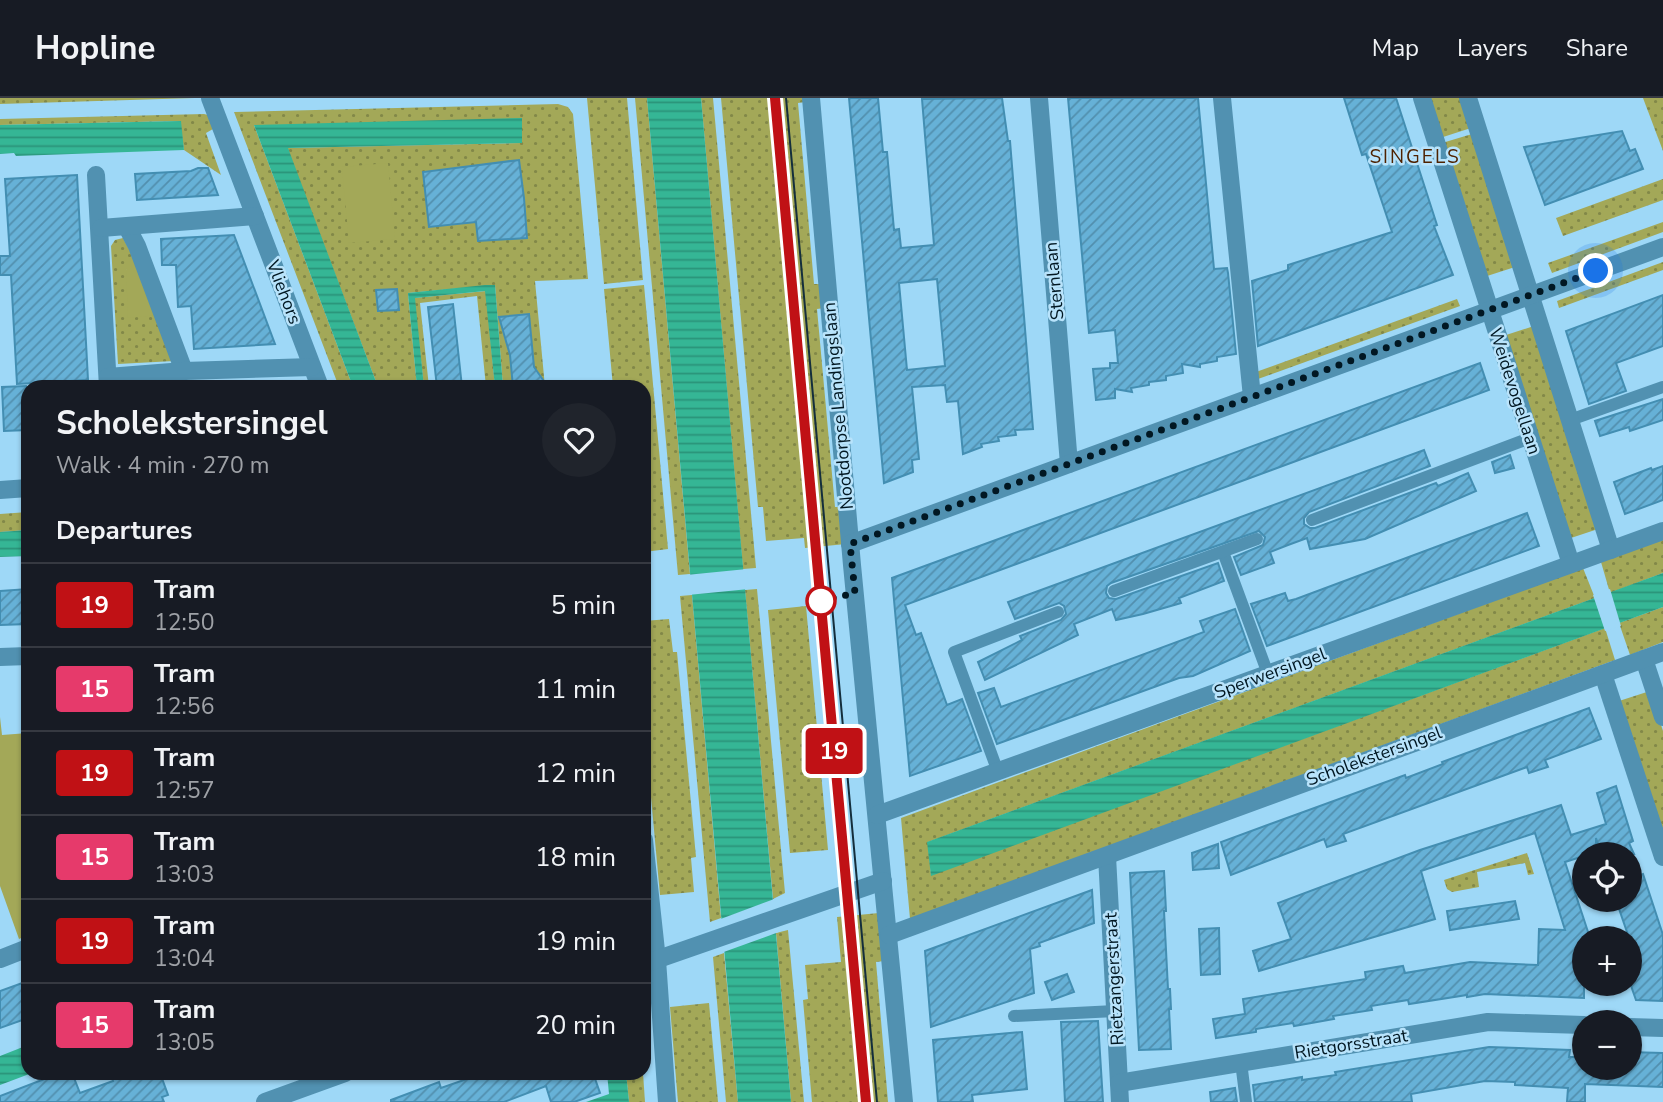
<!DOCTYPE html>
<html lang="en">
<head>
<meta charset="utf-8">
<style>
  body { margin:0; font-family:"Nunito Sans",sans-serif; background:#20242c; color:#f1f3f6; height:100vh; display:flex; flex-direction:column; font-size:26px; white-space:nowrap }
  * { box-sizing:border-box; margin:0 }
  p { font-size:23px; color:#9ea1a6 }
  .icon { flex:none; width:38px; height:38px; fill:none; stroke:currentColor; stroke-width:2; stroke-linecap:round; stroke-linejoin:round }
  .map { position:relative; flex:1; overflow:hidden }
  .side { position:absolute; left:21px; top:282px; width:630px; height:700px; display:flex; flex-direction:column; background:#171b24; border-radius:21px; box-shadow:0 2px 5px #0004 }
  .side>* { flex:none }
  .badge { padding:0 14px; border-radius:5px; font-size:24px; line-height:46px }
  .fabs { position:absolute; left:1572px; top:744px; display:grid; gap:14px }
  .fabs a { display:grid; place-items:center; width:70px; height:70px; border-radius:50%; background:#171b24; box-shadow:0 2px 5px #0004; font-size:35px }
  .you { position:absolute; width:35px; height:35px; margin:-18px; border:5px solid #fff; border-radius:50%; background:#1a73e8; box-shadow:0 0 0 10px #1a73e833 }
  .map>.badge { position:absolute; translate:-50% -50%; box-shadow:0 0 0 4px #fff }
  h2 { padding:0 35px; font-size:26px; line-height:63px }
  .round { display:grid; place-items:center; flex:none; width:74px; height:74px; border-radius:37px; background:#20242c }
  .overview { display:flex; align-items:center; justify-content:space-between; height:119px; padding:0 35px }
  h1 { font-size:33px; font-weight:700; line-height:52px }
  ul { padding:0; list-style:none }
  li { display:flex; align-items:center; gap:21px; height:84px; padding:0 35px; border-top:2px solid #363941 }
  li div { flex:1 }
  li b { display:block; font-size:26px }
  li em { font-style:normal }
  li .badge { min-width:77px; font-weight:700; text-align:center }
  header { display:flex; align-items:center; gap:42px; box-sizing:border-box; height:98px; padding:0 35px; background:#171b24; border-bottom:2px solid #363941 }
  header strong { font-size:33px }
  nav { display:flex; gap:38px; margin-inline-start:auto; font-size:24px }
  .map>svg:first-child { display:block }
</style>
</head>
<body>
<header>
<strong>Hopline</strong>
<nav><a>Map</a><a>Layers</a><a>Share</a></nav>
</header>
<div class="map">
<svg width="1663" height="1004" viewBox="0 0 1663 1004">
  <defs>
    <pattern id="grass-dots" width="8" height="8" patternUnits="userSpaceOnUse" patternTransform="scale(1.75)"><rect width="8" height="8" fill="#a3a858"/><path d="M2 2h.1M6 6h.1" fill="none" stroke="#828848" stroke-width="1.8" stroke-linecap="round"/></pattern>
    <pattern id="water-rules" width="6" height="5" patternUnits="userSpaceOnUse" patternTransform="scale(1.75)"><rect width="6" height="5" fill="#35b695"/><path d="M0 2.5h6" fill="none" stroke="#2a9379"/></pattern>
    <pattern id="building-hatch" width="6" height="6" patternUnits="userSpaceOnUse" patternTransform="scale(1.75)"><rect width="6" height="6" fill="#66b1d7"/><path d="M-1 1l2-2M0 6l6-6M5 7l2-2" fill="none" stroke="#528fae"/></pattern>
  </defs>
  <rect width="100%" height="100%" fill="#9ed8f7"/>
  <!-- grass -->
  <g fill="url(#grass-dots)">
    <path d="M0 0H195L0 6Z"/>
    <path d="M587 0H627L643 182 604 186Z"/>
    <path d="M635 0H647L690 476 678 477Z"/>
    <path d="M701 0H713L756 470 743 471Z"/>
    <path d="M721 0H805V4L798 5 814 186H822L824 210 817 211 835 409H842L846 446 805 450 804 440 766 443 763 409H758Z"/>
    <path d="M1427 0H1461L1471 30 1440 40Z"/>
    <path d="M1643 0H1663V53Z"/>
    <path d="M558 6 568 9 573 16 588 181 535 183 545 289H503L495 187 408 195 417 289H378L287 50 521 45 254 27 353 289H339L234 14Z"/>
    <path d="M204 16 208 17 213 31 206 35 221 77 184 52 180 23 0 27V21Z"/>
    <path d="M1472 36 1515 169 1484 179 1442 45Z"/>
    <path d="M1663 81V102L1563 138 1556 120Z"/>
    <path d="M1663 124V134L1552 175 1548 165Z"/>
    <path d="M123 140 139 170 126 171 157 217 174 263 118 266 111 148 115 142Z"/>
    <path d="M1663 164V172L1559 210 1557 203Z"/>
    <path d="M644 187 668 451 644 454V289H613L604 191Z"/>
    <path d="M486 193 495 289H486L477 198 420 205 429 289H424L414 200Z"/>
    <path d="M1457 201 1460 208 1258 281 1256 274Z"/>
    <path d="M1534 228 1598 431 1568 441 1503 238Z"/>
    <path d="M28 414V432L0 434V416Z"/>
    <path d="M1663 440V475L1610 495 1601 464Z"/>
    <path d="M1583 470 1595 500 928 744 931 777 1605 530 1615 562 910 821 901 720Z"/>
    <path d="M757 491 785 795 773 801 745 492Z"/>
    <path d="M692 497 721 820 710 824 680 498Z"/>
    <path d="M806 508 828 752 790 755 768 512Z"/>
    <path d="M1663 509V544L1630 557 1619 525Z"/>
    <path d="M669 521 673 554H677L696 759 691 760 694 794 660 797 644 623V523Z"/>
    <path d="M1650 593 1663 633V740L1619 603Z"/>
    <path d="M1527 755 1534 776 1528 777 1525 765 1477 774 1479 789 1452 794 1447 791 1444 782Z"/>
    <path d="M879 815 884 863 876 864 888 1004H812L803 902 808 901 805 867 841 864 837 819Z"/>
    <path d="M788 832 804 1004H791L776 835Z"/>
    <path d="M724 855 738 1004H726L713 859Z"/>
    <path d="M709 905 718 1004H678L670 909Z"/>
    <path d="M626 975H643L645 1004H629Z"/>
  </g>
  <!-- park -->
  <g fill="#a3a858">
    <path d="M388 65 395 141 349 145 342 69Z"/>
    <path d="M126 170H139L157 217 128 220Z"/>
    <path d="M0 619 2 637 28 635V837L19 841 0 788Z"/>
  </g>
  <!-- water -->
  <g fill="url(#water-rules)">
    <path d="M647 0H701L791 1004H738Z"/>
    <path d="M522 20V45L288 50 378 289H353L254 27Z"/>
    <path d="M181 23 184 52 16 58 14 55 0 56V27Z"/>
    <path d="M485 187H495L503 289H495L485 193 415 200 424 289H417L408 195Z"/>
    <path d="M28 432V458L0 459V434Z"/>
    <path d="M1663 475V509L931 778 927 744Z"/>
    <path d="M28 947V975H32L0 987V958Z"/>
    <path d="M607 975H626L629 1004H586L609 996Z"/>
  </g>
  <!-- pier -->
  <g fill="#9ed8f7">
    <path d="M747 471 749 491 688 497 686 477Z"/>
    <path d="M1610 491 1621 528 1605 533 1593 497Z"/>
    <path d="M777 800 779 834 721 855 718 822Z"/>
  </g>
  <!-- building -->
  <g fill="url(#building-hatch)" stroke="#438eb2" stroke-width="2" fill-rule="evenodd">
    <path d="M849 0H878L883 54H887L894 132 899 131 901 150 934 147 922 1 1002 0 1008 43H1010L1033 331 1015 332 1016 337 998 339 999 343 981 346 982 349 963 356 958 303 947 304 945 287 912 289 919 361 912 362 913 374 884 385ZM937 181 945 268 907 272 899 185Z"/>
    <path d="M1068 0H1198L1214 171 1227 170 1228 175 1236 256 1217 259V263L1200 266V269L1182 266 1183 275 1166 278V282L1149 284V287L1131 290 1132 294 1115 291V300L1096 302 1093 271 1110 270V265H1118L1115 232 1089 235Z"/>
    <path d="M1344 0H1396L1437 127 1434 128 1453 177 1258 248 1252 183 1288 172V167L1392 134 1366 56 1362 57Z"/>
    <path d="M1622 33 1630 53 1635 51 1643 71 1545 107 1524 49Z"/>
    <path d="M519 62 524 100 527 140 478 143 476 124 429 129 423 74Z"/>
    <path d="M198 70H208L218 97 137 102 135 76 191 73Z"/>
    <path d="M77 77 88 282 17 286 11 177H0V158H10L5 81Z"/>
    <path d="M234 137 275 246 194 251 191 208 178 209 176 167H162L161 141Z"/>
    <path d="M397 191 399 212 378 213 376 192Z"/>
    <path d="M1663 197V248L1616 265 1626 293 1589 306 1566 233Z"/>
    <path d="M453 206 462 289H437L428 209Z"/>
    <path d="M529 216 534 269 548 289H513L510 257 499 219Z"/>
    <path d="M1480 265 1489 292 905 507 916 537 921 535 947 607 962 601 981 653 910 678 892 480Z"/>
    <path d="M26 288 28 332 4 333 2 289Z"/>
    <path d="M1663 301V322L1630 333 1629 329 1600 338 1595 323Z"/>
    <path d="M1424 352 1430 368 1309 414 1304 420V426L1310 430H1315L1436 385 1438 388 1468 375 1476 393 1365 441 1310 451 1307 440 1288 447 1270 454 1274 465 1241 477 1234 459 1263 447 1265 439 1259 433 1111 485 1107 488 1106 495 1109 500 1116 501 1218 465 1224 483 1179 500 1181 505 1143 516 1116 522 1112 511 1074 526 1078 537 985 582 978 564 1022 542 1020 538 1061 522 1066 516 1064 508 1059 505 1015 521 1008 504Z"/>
    <path d="M1510 357 1514 370 1495 375 1492 364Z"/>
    <path d="M1663 368V402L1625 416 1614 384 1651 370 1652 372Z"/>
    <path d="M1527 415 1539 448 1267 548 1251 506 1285 495 1288 503 1296 501Z"/>
    <path d="M28 491V526L0 527V493Z"/>
    <path d="M1235 511 1250 553 1193 578 1179 580 997 646 978 595 994 590 1001 609 1204 534 1200 523Z"/>
    <path d="M1589 610 1601 641 1545 662 1548 669 1529 675 1527 669 1343 736 1346 743 1327 749 1324 741 1231 777 1221 744 1405 677 1406 680 1443 666 1442 664Z"/>
    <path d="M1616 688 1633 743 1629 745 1634 756H1601L1596 740V755L1584 756V758L1565 764 1590 840H1584V900L1485 896 1467 899V897L1409 906 1408 902 1371 908 1372 912 1333 918 1334 921 1294 928 1293 925 1274 928 1256 931V934L1216 940 1213 921 1245 916 1243 901 1366 881 1365 874 1403 868 1405 875 1470 864 1538 867 1539 831 1565 832 1535 735 1421 773 1435 821 1259 873 1253 853 1291 841 1278 805 1420 752 1561 707 1571 737 1606 726 1597 695Z"/>
    <path d="M1218 746 1219 770 1193 772 1192 755Z"/>
    <path d="M1164 773 1166 813H1164L1168 891H1170L1171 911H1169L1171 951 1139 952 1130 775Z"/>
    <path d="M1643 776 1663 837V903L1636 902 1629 882V840L1616 802H1629V781Z"/>
    <path d="M1092 792 1094 825 1039 845 1040 848 1030 851 1034 895 931 929 925 853Z"/>
    <path d="M1515 803 1519 821 1450 832 1447 813Z"/>
    <path d="M1219 830 1220 876 1201 877 1199 831Z"/>
    <path d="M1067 876 1074 894 1052 902 1045 884Z"/>
    <path d="M28 883V920L0 930V893Z"/>
    <path d="M1098 923 1103 1004H1065L1061 924Z"/>
    <path d="M1022 934 1027 991 972 997 973 1004H938L933 942Z"/>
    <path d="M1489 949 1570 952 1569 959H1579V962H1584V970H1629V954L1663 955V989L1585 986V1004H1567L1568 990 1515 987V984L1485 983 1411 996 1412 1004H1255L1253 987 1302 979V982L1336 977 1335 974Z"/>
    <path d="M60 975H72L80 995 113 983 111 975H160L168 997 162 999 164 1004H0V998Z"/>
    <path d="M484 975H593L600 995 574 1004H551L546 988 504 1004H391V1002L439 984 441 990Z"/>
    <path d="M1235 990 1237 1004H1211L1210 994Z"/>
  </g>
  <g fill="none" stroke-linecap="round" stroke-linejoin="round">
    <!-- service -->
    <g stroke="#5191b1" stroke-width="12">
      <path d="M1570 322 1663 289"/>
      <path d="M1312 422 1530 340"/>
      <path d="M1223 454 1268 576"/>
      <path d="M1114 493 1257 441"/>
      <path d="M998 674 954 554 1058 514"/>
      <path d="M1014 918 1115 913"/>
      <path d="M1241 964 1246 1004"/>
    </g>
    <!-- pedestrian -->
    <path stroke="#5191b1" stroke-width="18" d="M1222 0 1252 299"/>
    <!-- minor -->
    <g stroke="#5191b1" stroke-width="18">
      <path d="M210 0 320 289"/>
      <path d="M811 0 852 467 904 1004"/>
      <path d="M1039 0 1069 366"/>
      <path d="M1422 0 1571 466"/>
      <path d="M1468 0 1611 452"/>
      <path d="M96 77 108 289"/>
      <path d="M127 129 137 148 184 273"/>
      <path d="M101 130 255 118"/>
      <path d="M108 279 184 273 312 269"/>
      <path d="M0 392 28 390"/>
      <path d="M850 446 1663 149"/>
      <path d="M0 559 28 558"/>
      <path d="M1644 561 1663 619"/>
      <path d="M1603 576 1663 759"/>
      <path d="M877 717 1663 433"/>
      <path d="M644 742 657 862 667 1004"/>
      <path d="M1107 758 1120 1004"/>
      <path d="M889 837 1663 554"/>
      <path d="M0 861 28 850"/>
      <path d="M644 866 883 783"/>
      <path d="M1629 929 1663 930"/>
      <path d="M1119 985 1488 924 1584 927"/>
      <path d="M265 1004 345 975"/>
    </g>
    <!-- tram -->
    <g stroke="#142e3c" stroke-width="2">
      <path d="M775 0 866 1004"/>
      <path d="M786 0 877 1004"/>
    </g>
  </g>
  <g fill="none" stroke-linecap="round" stroke-linejoin="round">
    <defs>
      <path id="line" d="M775 0 866 1004"/>
    </defs>
    <!-- line casing -->
    <use href="#line" stroke="#fff" stroke-width="16"/>
    <!-- line -->
    <use href="#line" stroke="#c01115" stroke-width="10"/>
    <!-- walk -->
    <path stroke="#011722" stroke-width="7" stroke-dasharray="0 12.6" d="M821 503 855 495 850 446 1596 173"/>
  </g>
  <!-- markers -->
  <circle fill="#fff" stroke="#c01115" stroke-width="3.5" cx="821" cy="503" r="14"/>
  <g text-anchor="middle" dominant-baseline="central" stroke-width="5" stroke-linejoin="round" paint-order="stroke">
    <!-- street labels -->
    <g font-size="18" fill="#011722" stroke="#b8e3fb">
      <text transform="translate(1054 183) rotate(-95)">Sternlaan</text>
      <text transform="translate(284 194) rotate(69)">Vliehors</text>
      <text transform="translate(1515 293) rotate(72)">Weidevogellaan</text>
      <text transform="translate(838 308) rotate(-95)">Nootdorpse Landingslaan</text>
      <text transform="translate(1270 575) rotate(-20)">Sperwersingel</text>
      <text transform="translate(1374 658) rotate(-20)">Scholekstersingel</text>
      <text transform="translate(1114 881) rotate(-93)">Rietzangerstraat</text>
      <text transform="translate(1351 946) rotate(-9)">Rietgorsstraat</text>
    </g>
    <!-- neighbourhood labels -->
    <g font-size="19" letter-spacing="2" fill="#4e2200" stroke="#b8e3fb">
      <text x="1415" y="59">SINGELS</text>
    </g>
  </g>
</svg>
<div class="fabs">
<a><svg class="icon" aria-label="locate" viewBox="0 0 24 24"><circle cx="12" cy="12" r="6"/><path d="M12 2v4M12 18v4M2 12h4M18 12h4"/></svg></a>
<a>+</a>
<a>−</a>
</div>
<div class="you" style="left:1596px;top:173px"></div>
<b class="badge" style="left:834px;top:653px;background:#c01115;color:#fff">19</b>
<section class="side">
<div class="overview"><div><h1>Scholekstersingel</h1><p>Walk · 4 min · 270 m</p></div><a class="round"><svg class="icon" aria-label="heart" viewBox="0 0 24 24"><path d="M12 20l-8-8c-3-5 5-10 8-4 3-6 11-1 8 4z"/></svg></a></div>
<h2>Departures</h2>
<ul>
<li><span class="badge" style="background:#c01115;color:#fff">19</span><div><b>Tram</b><p>12:50</p></div><em>5 min</em></li>
<li><span class="badge" style="background:#e63a6b;color:#fff">15</span><div><b>Tram</b><p>12:56</p></div><em>11 min</em></li>
<li><span class="badge" style="background:#c01115;color:#fff">19</span><div><b>Tram</b><p>12:57</p></div><em>12 min</em></li>
<li><span class="badge" style="background:#e63a6b;color:#fff">15</span><div><b>Tram</b><p>13:03</p></div><em>18 min</em></li>
<li><span class="badge" style="background:#c01115;color:#fff">19</span><div><b>Tram</b><p>13:04</p></div><em>19 min</em></li>
<li><span class="badge" style="background:#e63a6b;color:#fff">15</span><div><b>Tram</b><p>13:05</p></div><em>20 min</em></li>
</ul>
</section>
</div>
</body>
</html>
